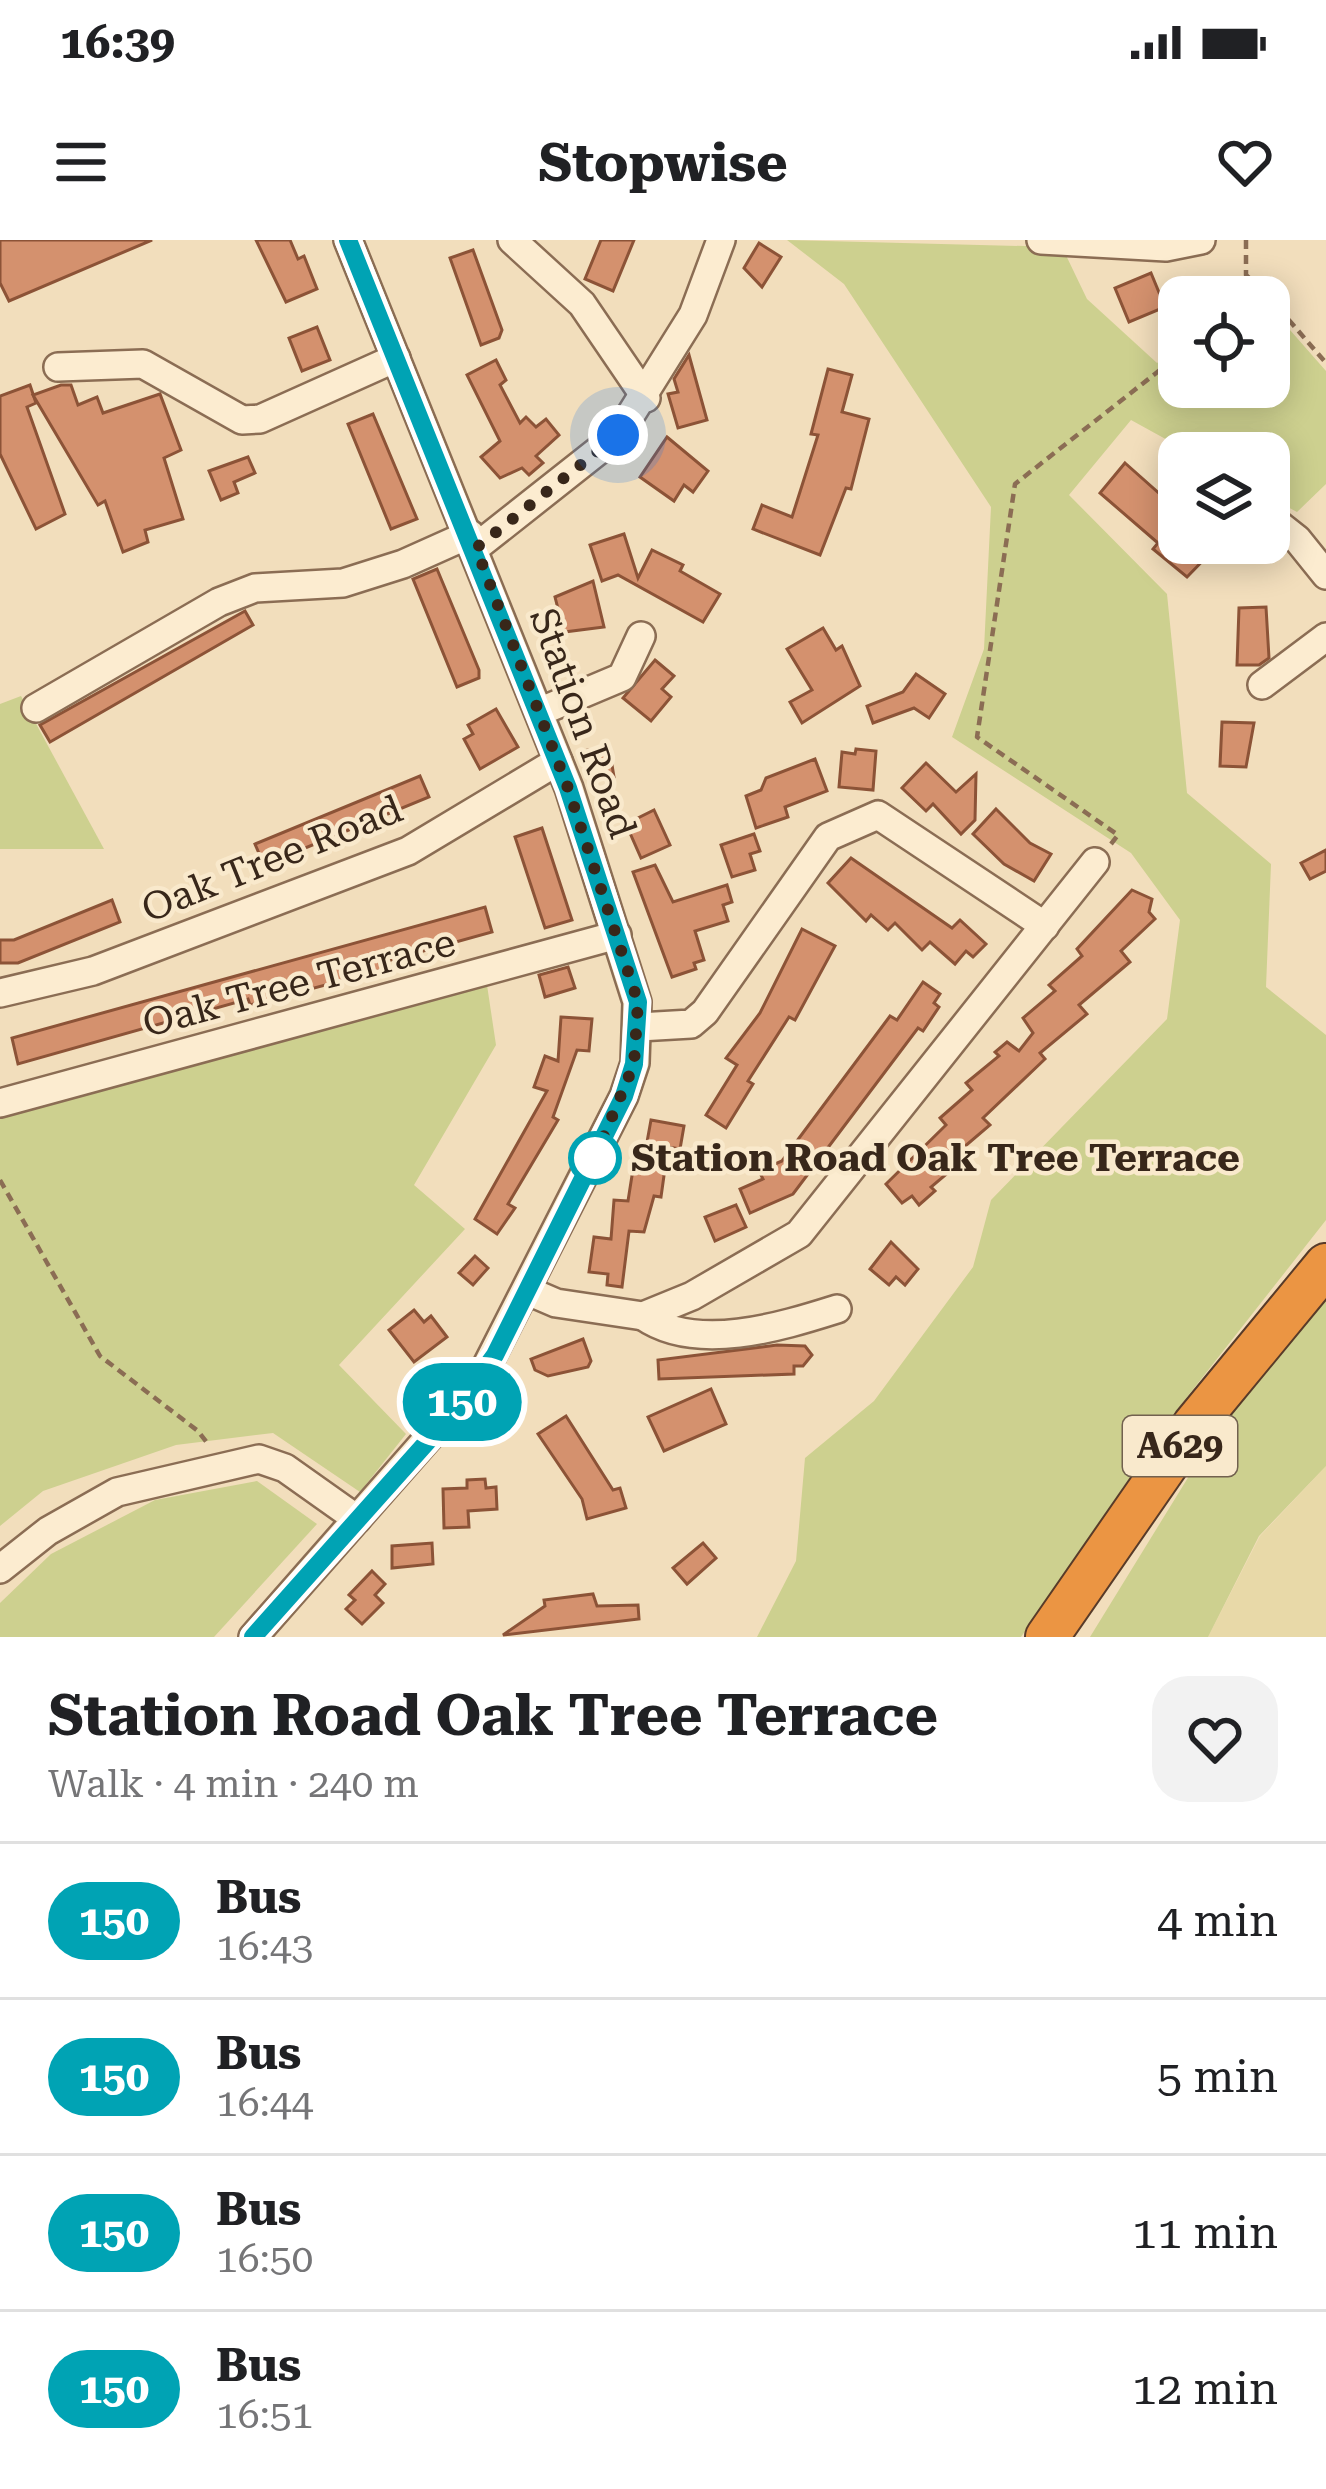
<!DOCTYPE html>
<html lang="en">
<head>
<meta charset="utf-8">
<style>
  body { margin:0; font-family:"Roboto Serif",serif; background:#f2f2f2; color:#202124; height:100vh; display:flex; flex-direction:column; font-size:45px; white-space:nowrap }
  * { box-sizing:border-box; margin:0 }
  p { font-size:39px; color:#757577 }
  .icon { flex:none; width:66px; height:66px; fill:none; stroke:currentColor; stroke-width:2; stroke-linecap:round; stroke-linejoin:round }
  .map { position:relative; height:1397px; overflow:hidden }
  .drawer { display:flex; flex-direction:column; background:#fff; flex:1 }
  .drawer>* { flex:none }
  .badge { padding:0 24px; border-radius:39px; font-size:42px; line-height:78px }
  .buttons { position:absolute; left:1158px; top:36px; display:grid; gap:24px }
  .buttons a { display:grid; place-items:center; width:132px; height:132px; border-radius:24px; background:#fff; box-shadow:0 6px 30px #0003; font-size:60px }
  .you { position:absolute; width:60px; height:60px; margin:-30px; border:9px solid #fff; border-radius:50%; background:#1a73e8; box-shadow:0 0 0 18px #1a73e833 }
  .map>.badge { position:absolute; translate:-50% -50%; box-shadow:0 0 0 6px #fff }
  .round { display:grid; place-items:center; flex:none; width:126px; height:126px; border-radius:36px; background:#f2f2f2 }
  .summary { display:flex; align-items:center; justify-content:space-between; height:204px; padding:0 48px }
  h1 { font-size:57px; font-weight:700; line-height:90px }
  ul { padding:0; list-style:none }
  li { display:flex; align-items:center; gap:36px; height:156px; padding:0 48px; border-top:3px solid #e0e0e0 }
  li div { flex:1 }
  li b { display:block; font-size:45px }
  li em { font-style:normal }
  li .badge { min-width:132px; font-weight:700; text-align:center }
  .status { display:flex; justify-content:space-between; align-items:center; height:84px; padding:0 60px; background:#fff; direction:ltr }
  .status svg { height:33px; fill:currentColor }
  header { display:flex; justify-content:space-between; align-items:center; height:156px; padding:0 48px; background:#fff; font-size:54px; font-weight:700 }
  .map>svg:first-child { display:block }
</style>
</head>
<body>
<div class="status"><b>16:39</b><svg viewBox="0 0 49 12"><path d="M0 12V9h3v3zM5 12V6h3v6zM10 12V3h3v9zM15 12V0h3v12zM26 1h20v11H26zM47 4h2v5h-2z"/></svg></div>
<header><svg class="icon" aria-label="menu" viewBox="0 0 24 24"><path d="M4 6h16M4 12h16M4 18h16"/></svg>Stopwise<svg class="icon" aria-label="heart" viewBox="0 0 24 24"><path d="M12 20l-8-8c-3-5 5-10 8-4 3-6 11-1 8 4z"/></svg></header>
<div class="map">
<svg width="1326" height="1397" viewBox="0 0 1326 1397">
  <rect width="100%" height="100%" fill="#f2debc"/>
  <!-- farmland -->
  <path fill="#e8d9a8" d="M1326 1226V1397H1208L1260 1296Z"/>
  <!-- green -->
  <g fill="#cdd08f">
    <path d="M787 0 1062 7 1087 59 1157 123 1179 109V147H1269V66L1326 131V244L1297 272 1269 257V213H1191L1131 180 1069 255 1167 354 1187 553 1271 624 1266 747 1326 795V980L1169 1180 1021 1397H757L796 1321 805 1218 874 1161 973 1027 991 960 1167 779 1180 680 1131 613 952 497 984 409 991 267 844 44Z"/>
    <path d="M21 456 104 609H0V464Z"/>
    <path d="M487 745 496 805 414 945 465 989 339 1125 406 1194 360 1252 273 1193 176 1205 43 1251 0 1286V877Z"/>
    <path d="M1326 1057V1226L1259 1296 1208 1397H1090L1213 1197Z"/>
    <path d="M257 1241 317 1284 214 1397H0V1363L51 1314 155 1260Z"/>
  </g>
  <!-- building -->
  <g fill="#d4916e" stroke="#8c5337" stroke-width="3">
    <path d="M0 0H152L9 61 0 43Z"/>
    <path d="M256 0H290L298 19 304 16 317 49 286 62Z"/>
    <path d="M601 0H634L613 51 585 39Z"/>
    <path d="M759 3 781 17 762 47 744 28Z"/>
    <path d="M473 10 502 90 499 98 481 105 450 18Z"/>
    <path d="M1151 33 1165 67 1129 82 1115 48Z"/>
    <path d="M317 87 330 120 302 131 289 98Z"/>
    <path d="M689 115 707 180 678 188 668 154 678 152 674 139Z"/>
    <path d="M496 120 506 140 500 145 520 183 526 177 536 187 546 179 559 195 536 216 543 223 529 235 522 228 500 238 481 217 500 201 467 135Z"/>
    <path d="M828 129 852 135 842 172 869 179 851 249 846 248 820 315 753 289 762 265 792 277 818 195 811 194Z"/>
    <path d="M30 145 36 163 27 167 65 274 36 289 0 214V156Z"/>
    <path d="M61 145H71L78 165 97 157 103 173 160 154 181 210 164 218 183 279 145 290 148 302 123 312 105 261 98 265 33 155Z"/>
    <path d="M373 174 417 279 391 289 348 184Z"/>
    <path d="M667 197 708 231 693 252 684 245 674 261 640 237Z"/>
    <path d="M248 217 255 233 234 242 238 253 221 260 209 231Z"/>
    <path d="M1125 223 1179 271V303H1220L1187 337 1153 309 1158 303 1100 253Z"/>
    <path d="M624 294 638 338 652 310 683 325 680 331 720 354 703 382 618 335 602 341 590 305Z"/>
    <path d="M437 329 479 430V438L457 447 413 339Z"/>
    <path d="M593 341 604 387 564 392 555 357Z"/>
    <path d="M1266 367 1269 418 1259 425H1237L1239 368Z"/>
    <path d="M245 371 253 385 50 502 40 485Z"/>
    <path d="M823 388 836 410 842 406 860 446 802 483 790 462 812 450 787 409Z"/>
    <path d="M655 420 674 436 662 449 671 457 651 481 623 458Z"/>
    <path d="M916 434 945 454 929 478 914 468 873 483 867 466 903 452Z"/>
    <path d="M496 469 518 507 480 529 464 499 473 494 468 485Z"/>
    <path d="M1222 482 1254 483 1246 527 1220 526Z"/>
    <path d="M609 507 614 537 592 540 588 510Z"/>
    <path d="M856 509 876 511 873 550 839 547 842 512 855 514Z"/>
    <path d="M815 519 827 551 785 567 788 577 756 588 746 556 761 550 766 538Z"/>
    <path d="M926 523 956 552 976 534 975 580 961 594 933 564 926 571 902 548Z"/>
    <path d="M420 536 429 557 264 625 255 604Z"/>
    <path d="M996 569 1030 603 1051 614 1034 641 1004 624 973 594Z"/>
    <path d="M654 570 670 605 641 618 626 584Z"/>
    <path d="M542 588 572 680 545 688 515 597Z"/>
    <path d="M754 594 760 611 750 614 755 630 732 637 721 605Z"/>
    <path d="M1326 610V631L1310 639 1301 623Z"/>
    <path d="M851 618 952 688 960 680 986 704 973 717 966 711 955 724 930 702 922 710 895 683 888 690 871 675 866 681 828 643Z"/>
    <path d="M655 625 673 662 727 645 732 662 723 665 728 681 695 691 704 720 694 723 696 729 672 737 633 632Z"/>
    <path d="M1132 650 1152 659 1149 672 1155 679 1121 711 1130 722 1079 765 1087 774 1040 813 1045 819 983 878 990 885 957 913 963 920 931 947 935 951 919 965 912 956 902 963 886 944 946 885 940 878 972 850 966 843 999 816 995 812 1007 802 1019 811 1033 793 1023 778 1055 751 1049 745 1082 716 1077 709Z"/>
    <path d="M112 660 120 682 18 723H0V700H14Z"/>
    <path d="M485 667 492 692 380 723 382 730 250 765 248 759 18 824 12 798Z"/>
    <path d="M802 689 835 706 795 780 789 777 748 841 753 844 726 888 706 875 737 825 726 818 760 773Z"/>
    <path d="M568 727 575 748 545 757 539 735Z"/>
    <path d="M923 742 940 754 934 763 939 767 923 791 918 788 793 954 750 973 740 949 763 939 759 931 782 921 890 776 897 780Z"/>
    <path d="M561 777 592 779 589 811 577 810 553 877 558 880 508 964 515 968 497 994 475 979 547 851 534 847 545 816 558 821Z"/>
    <path d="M651 880 684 886 680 909 668 907 661 957 654 956 644 992 629 991 622 1047 607 1045 608 1034 589 1032 594 997 611 999 614 960 628 961 634 923 643 924Z"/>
    <path d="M736 965 746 987 715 1001 705 977Z"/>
    <path d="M891 1002 918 1029 905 1045 896 1037 889 1045 870 1029Z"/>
    <path d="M475 1016 488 1028 473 1045 459 1033Z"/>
    <path d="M414 1070 424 1082 431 1076 447 1097 414 1122 389 1090Z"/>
    <path d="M583 1099 591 1121 588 1127 548 1136 535 1130 531 1119Z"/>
    <path d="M777 1105 805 1106 812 1115 803 1126H794V1134L659 1139 658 1120Z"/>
    <path d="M711 1149 726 1184 664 1211 648 1177Z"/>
    <path d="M566 1176 613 1250 620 1248 626 1268 587 1279 582 1259 538 1194Z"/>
    <path d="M485 1239 486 1248 496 1247 497 1269 468 1271 469 1287 444 1288 443 1249 467 1248V1240Z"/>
    <path d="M432 1303 433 1324 392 1328V1306Z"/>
    <path d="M703 1303 716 1318 687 1344 673 1328Z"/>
    <path d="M372 1331 385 1344 375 1355 383 1363 362 1384 346 1369 355 1360 349 1355Z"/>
    <path d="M593 1354 597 1366 638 1365 639 1379 503 1395 545 1366 544 1360Z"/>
  </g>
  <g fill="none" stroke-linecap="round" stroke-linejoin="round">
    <defs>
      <g id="minor">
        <path d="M512 0 582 64 646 158"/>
        <path d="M1041 0 1166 7 1201 0"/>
        <path d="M58 127 143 124 242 180 260 179 396 118"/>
        <path d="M1269 277 1297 299 1326 335"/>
        <path d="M475 308 618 195 693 75 721 0"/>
        <path d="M1262 445 1326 397"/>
        <path d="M36 468 219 362 255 348 343 343 403 324 470 294"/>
        <path d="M539 472 622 437 641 396"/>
        <path d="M0 753 93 731 408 611 558 521"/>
        <path d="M639 787 691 784 705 772 828 597 878 575 1045 686"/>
        <path d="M0 863 617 695"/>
        <path d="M528 1051 556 1063 643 1076 692 1056 799 994 1095 622"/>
        <path d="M643 1076C696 1113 780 1087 837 1069"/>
        <path d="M0 1329 48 1291 117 1252 259 1219 285 1228 357 1279"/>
        <path d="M253 1397 480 1139 624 856 635 823 637 762 569 548 348 0"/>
      </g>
      <path id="highway" d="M1047 1397 1194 1185 1326 1025"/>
    </defs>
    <!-- minor casing -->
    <use href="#minor" stroke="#8b6d54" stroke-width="32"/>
    <!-- highway casing -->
    <use href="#highway" stroke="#583b29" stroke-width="46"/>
    <!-- path -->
    <g stroke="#8b6d54" stroke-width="4.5" stroke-dasharray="9 6" stroke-linecap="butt">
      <path d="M1246 0V35L1262 50 1253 57"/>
      <path d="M1269 57 1326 123"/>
      <path d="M1111 604 1118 595 977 497 1015 244 1179 115"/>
      <path d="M0 940 100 1116 198 1191 208 1204"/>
    </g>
    <!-- minor -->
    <use href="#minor" stroke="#fcecd0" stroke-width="27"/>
    <!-- highway -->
    <use href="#highway" stroke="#eb9543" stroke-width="42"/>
  </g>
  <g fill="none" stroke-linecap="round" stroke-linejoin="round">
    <defs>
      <path id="line" d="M253 1397 452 1174 495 1115 624 856 634 824 638 762 568 548 348 0"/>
    </defs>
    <!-- line casing -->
    <use href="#line" stroke="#fff" stroke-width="27"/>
    <!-- line -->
    <use href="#line" stroke="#00a3b4" stroke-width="18"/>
    <!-- walk -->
    <path stroke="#38271a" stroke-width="12" stroke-dasharray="0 21.6" d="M595 918 591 927 634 824 638 762 568 548 476 308 618 195"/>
  </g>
  <!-- markers -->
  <circle fill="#fff" stroke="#00a3b4" stroke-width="6" cx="595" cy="918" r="24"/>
  <g text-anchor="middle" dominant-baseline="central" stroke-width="9" stroke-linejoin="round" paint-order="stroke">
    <!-- shield labels -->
    <rect fill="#f9e9cc" stroke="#72614f" stroke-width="3" x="1123" y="1176" width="114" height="60" rx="9"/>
    <g font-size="36" font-weight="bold" fill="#38271a">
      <text x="1180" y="1206">A629</text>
    </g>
    <!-- street labels -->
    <g font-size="39" fill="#38271a" stroke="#f9e9cc">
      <text transform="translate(583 483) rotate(70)">Station Road</text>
      <text transform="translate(272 619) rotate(-22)">Oak Tree Road</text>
      <text transform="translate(299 743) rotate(-15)">Oak Tree Terrace</text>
    </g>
    <!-- stop labels -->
    <g font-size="39" font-weight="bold" fill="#38271a" stroke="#f9e9cc" text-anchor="start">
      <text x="631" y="918">Station Road Oak Tree Terrace</text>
    </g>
  </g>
</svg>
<div class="buttons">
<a><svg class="icon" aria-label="locate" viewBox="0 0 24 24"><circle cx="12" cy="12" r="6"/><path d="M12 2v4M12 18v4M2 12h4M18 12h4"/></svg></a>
<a><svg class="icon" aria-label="layers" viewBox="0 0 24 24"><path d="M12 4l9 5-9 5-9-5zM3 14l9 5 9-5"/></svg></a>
</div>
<div class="you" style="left:618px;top:195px"></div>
<b class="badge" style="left:462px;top:1162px;background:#00a3b4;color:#fff">150</b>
</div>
<section class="drawer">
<div class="summary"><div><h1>Station Road Oak Tree Terrace</h1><p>Walk · 4 min · 240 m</p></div><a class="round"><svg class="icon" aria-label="heart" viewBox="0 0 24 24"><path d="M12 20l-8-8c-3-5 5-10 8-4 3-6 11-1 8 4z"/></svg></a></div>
<ul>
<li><span class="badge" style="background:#00a3b4;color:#fff">150</span><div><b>Bus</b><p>16:43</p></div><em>4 min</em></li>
<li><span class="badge" style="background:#00a3b4;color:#fff">150</span><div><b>Bus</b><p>16:44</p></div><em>5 min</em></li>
<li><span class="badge" style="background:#00a3b4;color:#fff">150</span><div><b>Bus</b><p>16:50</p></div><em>11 min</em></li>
<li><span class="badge" style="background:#00a3b4;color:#fff">150</span><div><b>Bus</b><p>16:51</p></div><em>12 min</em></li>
</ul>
</section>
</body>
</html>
